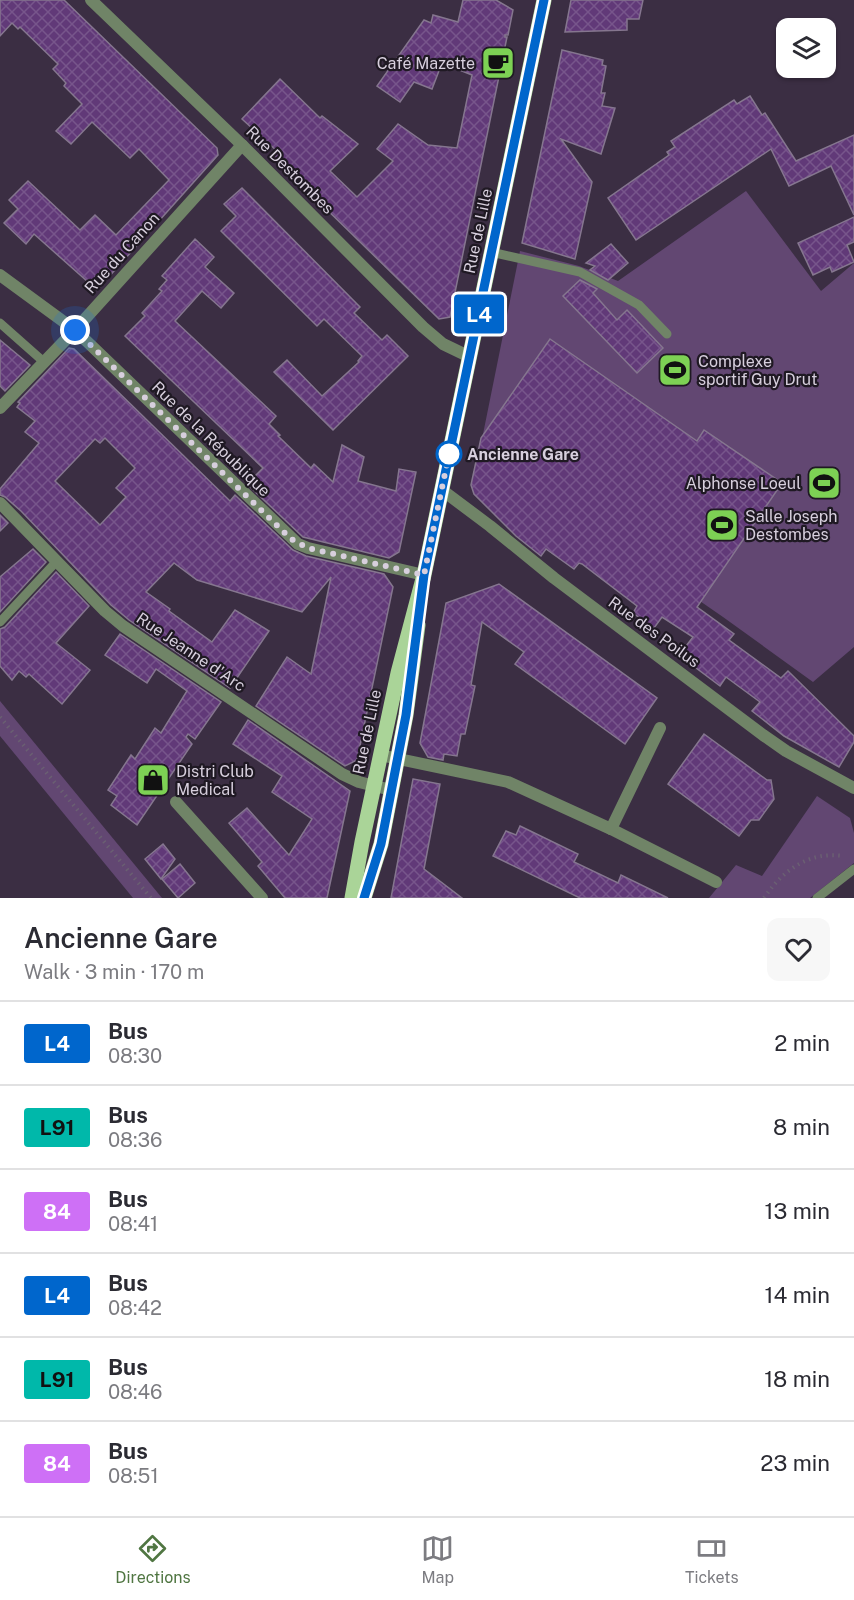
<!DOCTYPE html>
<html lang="en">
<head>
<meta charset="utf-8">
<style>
  body { margin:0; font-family:"Public Sans",sans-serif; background:#f7f7f7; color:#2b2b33; height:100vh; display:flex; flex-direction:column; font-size:22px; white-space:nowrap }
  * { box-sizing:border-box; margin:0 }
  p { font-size:20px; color:#7c7c81 }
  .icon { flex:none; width:33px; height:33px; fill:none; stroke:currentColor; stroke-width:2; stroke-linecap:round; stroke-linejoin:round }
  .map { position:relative; height:898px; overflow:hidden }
  .details { display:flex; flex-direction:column; background:#fff; flex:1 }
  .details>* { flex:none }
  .badge { padding:0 12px; border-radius:4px; font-size:21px; line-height:39px }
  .controls { position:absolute; left:776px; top:18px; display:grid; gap:12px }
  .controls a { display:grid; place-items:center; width:60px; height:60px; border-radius:12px; background:#fff; box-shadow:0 2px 4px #0004; font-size:30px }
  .you { position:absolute; width:30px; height:30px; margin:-15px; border:4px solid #fff; border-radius:50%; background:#1a73e8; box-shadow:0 0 0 9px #1a73e833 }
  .map>.badge { position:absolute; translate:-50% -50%; box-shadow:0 0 0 3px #fff }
  .round { display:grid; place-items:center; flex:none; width:63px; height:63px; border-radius:12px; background:#f7f7f7 }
  .head { display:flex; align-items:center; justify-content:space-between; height:102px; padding:0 24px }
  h1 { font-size:28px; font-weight:600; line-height:45px }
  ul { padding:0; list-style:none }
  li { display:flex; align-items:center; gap:18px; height:84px; padding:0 24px; border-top:2px solid #e1e1e2 }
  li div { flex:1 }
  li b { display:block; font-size:22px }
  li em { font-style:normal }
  li .badge { min-width:66px; font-weight:700; text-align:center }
  .tabs { display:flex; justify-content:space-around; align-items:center; height:84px; border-top:2px solid #e1e1e2; background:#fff; font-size:16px; color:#7c7c81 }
  .tabs a { display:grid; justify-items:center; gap:3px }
  .tabs .on { color:#507642 }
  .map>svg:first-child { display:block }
</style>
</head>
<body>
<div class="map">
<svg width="854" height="898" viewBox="0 0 854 898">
  <defs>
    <pattern id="building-cross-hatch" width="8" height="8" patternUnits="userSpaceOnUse" patternTransform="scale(1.5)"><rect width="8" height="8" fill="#613978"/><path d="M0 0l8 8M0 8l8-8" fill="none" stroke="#77558b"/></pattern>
  </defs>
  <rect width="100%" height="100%" fill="#3b2e43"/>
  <!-- grass -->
  <g fill="#624772">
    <path d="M746 191 821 291 854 263V647L813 682 723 617 480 449 520 251 579 266 618 281Z"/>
    <path d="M0 701 162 898H133L0 736Z"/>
    <path d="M817 796 850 818 854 833V863L810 898H709L736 865 762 876Z"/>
  </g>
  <!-- building -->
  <g fill="url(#building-cross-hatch)" stroke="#85768f" stroke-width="1.5" fill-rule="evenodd">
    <path d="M0 0H64L217 148 218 155 97 290 34 234 26 244 4 223 18 209 9 200 28 181 80 230 95 215 116 235 169 180 139 149 130 158 92 122 71 144 56 131 82 104 64 86 66 83 53 69 58 64 20 27 18 29 12 23 0 36Z"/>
    <path d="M463 0H496L513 10 508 35H505V37H507L450 317 439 319 273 157 278 152 242 119 280 79 320 118 322 116 358 144 330 171 357 197 393 161 377 149 398 124 428 145 457 148 472 75 442 63 432 89 414 82 400 102 377 86 424 20 431 23 433 15 458 22Z"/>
    <path d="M571 0H643L639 19H627V30L565 32Z"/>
    <path d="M562 50 603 60 602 65 606 66 601 93H605L602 106 615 108 601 154 561 139 592 182 575 259 522 243Z"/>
    <path d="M750 96 762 115 765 113 796 161 854 135V215L831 166 789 186 771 149 636 240 608 198 669 155 667 152 675 147 671 141 734 100 737 104Z"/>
    <path d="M242 188 360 307 354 313 382 340 387 335 408 356 333 430 274 372 287 360 322 396 359 362 358 361 362 356 324 319 317 326 221 231 236 216 224 204Z"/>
    <path d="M854 217V242L847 245 854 262 832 272 830 267 813 275 798 243Z"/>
    <path d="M195 239 214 257 205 267 234 293 221 308 202 291 175 321 276 416 269 424 280 435 278 436 311 468 314 464 333 482 342 445 364 457 358 481 396 491 399 469 416 472 399 552 389 558 303 537 247 484 263 468 125 336 145 316 142 313 162 291 159 289 167 280 162 276Z"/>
    <path d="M611 244 628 263 608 280 590 270 595 266 586 263Z"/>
    <path d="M580 280 597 289 593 293 617 320 627 310 663 348 637 373 563 296Z"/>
    <path d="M550 339 697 441 704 430 782 483 697 607 734 634 729 640 781 678 788 671 854 736V742L839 767 784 736 752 711 760 702 726 677 720 686 679 655 693 637 662 617 654 628 633 613 637 606 582 564 579 563 574 569 546 549 541 556 516 536 474 494 471 485 481 438Z"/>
    <path d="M0 340 30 365 5 391 0 386Z"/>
    <path d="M69 348 74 349 230 501 235 495 293 550 306 556 384 574 393 587 357 760 345 766 256 706 287 657 311 674 331 577 302 612 197 580 174 563 146 592 170 609 169 611 212 642 235 610 269 631 230 688 129 620 111 605 21 511 5 497 0 495V489L39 443 25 432 35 421 17 407 20 403 18 402ZM105 438 135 468 116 488 126 497 100 525 55 481 95 439 100 443Z"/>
    <path d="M0 515 8 523 0 531Z"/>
    <path d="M33 549 46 562 0 612V577Z"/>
    <path d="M56 572 89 606 56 643 90 670 62 704 29 674 26 677 19 671 12 680 0 666V629L5 627Z"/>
    <path d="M499 584 657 698 625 744 515 664 524 652 482 622 471 685 475 686 465 734H461L457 756 444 754 443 760 428 757 420 743 446 603Z"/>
    <path d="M120 634 221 702 195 739 188 734 186 737 192 744 137 825 111 805 117 796 108 790 131 755 135 759 155 728 161 733 187 691 156 669 147 683 105 655Z"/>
    <path d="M248 720 350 791 327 898H285L258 866 262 862 229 823 247 808 289 855 312 819 272 792 282 776 233 744Z"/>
    <path d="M704 734 767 780H771L774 799 759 820H751L739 836 668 784Z"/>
    <path d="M413 779 440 784 424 869 462 898H391Z"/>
    <path d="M520 826 578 854 574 862 618 883 621 875 668 898H580L493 856 506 831 516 835Z"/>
    <path d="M163 844 175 859 161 879 145 859Z"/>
    <path d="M180 864 195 883 178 898 162 879Z"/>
  </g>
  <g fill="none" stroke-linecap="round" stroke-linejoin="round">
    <!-- path -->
    <g stroke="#6a5f72" stroke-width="4" stroke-dasharray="1.5 4.5" stroke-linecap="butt">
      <path d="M0 717 151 898"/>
      <path d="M764 898C783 870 809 851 844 856"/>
    </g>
    <!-- service -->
    <g stroke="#708467" stroke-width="9">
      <path d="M491 252 580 272 639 305 667 334"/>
      <path d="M0 323 44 362"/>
      <path d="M0 622 56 562"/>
      <path d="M817 898 854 869"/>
    </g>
    <!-- minor -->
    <g stroke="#708467" stroke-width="12">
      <path d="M91 0 242 145 423 327 443 344 470 357"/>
      <path d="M0 275 75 330 298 544 308 548 424 575"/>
      <path d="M0 408 75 330 242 145"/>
      <path d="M442 490 490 526 554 578 763 735 786 751 854 788"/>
      <path d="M0 503 105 611 123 626 342 774 359 782 391 790"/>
      <path d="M380 755 508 782 611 829 716 882"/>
      <path d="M176 802 262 898"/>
      <path d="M611 829 660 728"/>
    </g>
    <!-- primary -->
    <g stroke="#aad498" stroke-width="15">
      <path d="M352 898 362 842 398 673 424 575 544 0"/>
      <path d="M364 898 381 844 406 715 418 625"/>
    </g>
  </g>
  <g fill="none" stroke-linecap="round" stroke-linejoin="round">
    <defs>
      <path id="line" d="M364 898 381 844 406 715 424 575 544 0"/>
    </defs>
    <!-- line casing -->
    <use href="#line" stroke="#fff" stroke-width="14"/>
    <!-- line -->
    <use href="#line" stroke="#06c" stroke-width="9"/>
    <!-- walk -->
    <path stroke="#d7cfdd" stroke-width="6" stroke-dasharray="0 10.8" d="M75 330 291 539 308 548 424 575 449 454"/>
  </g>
  <!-- icons -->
  <defs>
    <symbol id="cafe-square" viewBox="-11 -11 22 22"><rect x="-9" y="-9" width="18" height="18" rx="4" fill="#7dd154" stroke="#1f1923"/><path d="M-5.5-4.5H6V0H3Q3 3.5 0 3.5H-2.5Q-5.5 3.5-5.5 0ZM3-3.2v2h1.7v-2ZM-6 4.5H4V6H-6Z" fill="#111"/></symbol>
    <symbol id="stadium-square" viewBox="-11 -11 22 22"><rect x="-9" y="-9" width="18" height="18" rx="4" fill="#7dd154" stroke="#1f1923"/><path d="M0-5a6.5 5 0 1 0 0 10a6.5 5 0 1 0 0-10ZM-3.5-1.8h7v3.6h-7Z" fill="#111"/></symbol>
    <symbol id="shop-square" viewBox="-11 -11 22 22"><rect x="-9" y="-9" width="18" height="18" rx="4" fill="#7dd154" stroke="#1f1923"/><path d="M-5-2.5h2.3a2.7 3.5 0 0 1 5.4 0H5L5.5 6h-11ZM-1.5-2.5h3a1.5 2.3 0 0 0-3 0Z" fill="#111"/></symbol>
  </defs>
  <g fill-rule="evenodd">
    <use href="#cafe-square" x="479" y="44" width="38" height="38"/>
    <use href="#stadium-square" x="656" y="351" width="38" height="38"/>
    <use href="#stadium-square" x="805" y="464" width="38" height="38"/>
    <use href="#stadium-square" x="703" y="506" width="38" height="38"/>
    <use href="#shop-square" x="134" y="761" width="38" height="38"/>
  </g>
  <!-- markers -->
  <circle fill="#fff" stroke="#06c" stroke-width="3" cx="449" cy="454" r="12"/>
  <g text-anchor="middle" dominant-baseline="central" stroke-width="4.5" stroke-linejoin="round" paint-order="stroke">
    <!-- poi labels -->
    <g font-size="16" fill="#d7cfdd" stroke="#1f1923" text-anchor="start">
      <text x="475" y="63" text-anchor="end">Café Mazette</text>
      <text x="698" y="361">Complexe<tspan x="698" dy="18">sportif Guy Drut</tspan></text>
      <text x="801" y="483" text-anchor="end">Alphonse Loeul</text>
      <text x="745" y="516">Salle Joseph<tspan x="745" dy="18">Destombes</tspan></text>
      <text x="176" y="771">Distri Club<tspan x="176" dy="18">Medical</tspan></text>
    </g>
    <!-- street labels -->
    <g font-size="16" fill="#d7cfdd" stroke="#1f1923">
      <text transform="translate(290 170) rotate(45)">Rue Destombes</text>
      <text transform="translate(478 231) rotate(-78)">Rue de Lille</text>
      <text transform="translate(122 253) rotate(-48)">Rue du Canon</text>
      <text transform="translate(211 439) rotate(44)">Rue de la République</text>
      <text transform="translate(654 632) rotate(36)">Rue des Poilus</text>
      <text transform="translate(191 652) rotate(34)">Rue Jeanne d'Arc</text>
      <text transform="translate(367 732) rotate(-78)">Rue de Lille</text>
    </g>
    <!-- stop labels -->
    <g font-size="16" font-weight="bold" fill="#d7cfdd" stroke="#1f1923" text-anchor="start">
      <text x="467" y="454">Ancienne Gare</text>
    </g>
  </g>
</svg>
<div class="controls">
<a><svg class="icon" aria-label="layers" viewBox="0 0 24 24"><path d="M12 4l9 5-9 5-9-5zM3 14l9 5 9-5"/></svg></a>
</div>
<div class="you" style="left:75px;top:330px"></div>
<b class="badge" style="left:479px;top:314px;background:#06c;color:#fff">L4</b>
</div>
<section class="details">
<div class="head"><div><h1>Ancienne Gare</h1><p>Walk · 3 min · 170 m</p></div><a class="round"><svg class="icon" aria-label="heart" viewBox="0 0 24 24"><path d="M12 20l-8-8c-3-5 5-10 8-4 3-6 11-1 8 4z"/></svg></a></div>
<ul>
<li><span class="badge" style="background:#06c;color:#fff">L4</span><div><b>Bus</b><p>08:30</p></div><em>2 min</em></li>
<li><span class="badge" style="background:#00b8aa;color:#111">L91</span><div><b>Bus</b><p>08:36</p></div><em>8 min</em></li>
<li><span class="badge" style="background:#ce70f6;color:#fff">84</span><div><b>Bus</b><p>08:41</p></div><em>13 min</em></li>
<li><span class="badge" style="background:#06c;color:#fff">L4</span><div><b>Bus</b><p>08:42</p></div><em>14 min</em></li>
<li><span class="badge" style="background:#00b8aa;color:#111">L91</span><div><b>Bus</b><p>08:46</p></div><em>18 min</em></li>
<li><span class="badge" style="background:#ce70f6;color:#fff">84</span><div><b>Bus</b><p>08:51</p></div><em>23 min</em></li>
</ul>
</section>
<nav class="tabs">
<a class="on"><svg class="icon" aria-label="directions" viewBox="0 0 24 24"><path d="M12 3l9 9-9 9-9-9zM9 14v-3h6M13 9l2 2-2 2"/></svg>Directions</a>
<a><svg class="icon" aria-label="map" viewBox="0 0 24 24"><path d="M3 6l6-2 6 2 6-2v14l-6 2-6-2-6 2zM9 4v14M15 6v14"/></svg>Map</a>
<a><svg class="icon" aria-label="tickets" viewBox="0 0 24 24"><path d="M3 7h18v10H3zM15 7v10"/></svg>Tickets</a>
</nav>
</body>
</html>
